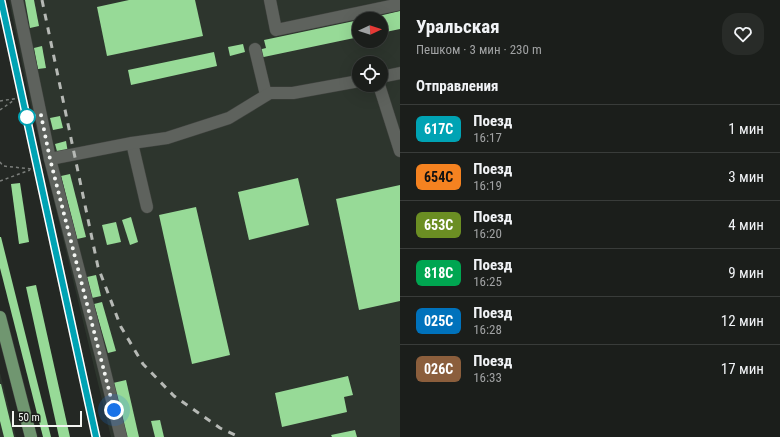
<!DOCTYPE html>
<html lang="ru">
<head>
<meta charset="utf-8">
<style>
  body { margin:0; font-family:"Roboto Condensed",sans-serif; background:#282b28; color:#f1f3f6; height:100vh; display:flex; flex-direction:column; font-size:15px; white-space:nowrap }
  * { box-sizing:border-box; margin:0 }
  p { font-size:13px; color:#a0a2a3 }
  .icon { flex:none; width:22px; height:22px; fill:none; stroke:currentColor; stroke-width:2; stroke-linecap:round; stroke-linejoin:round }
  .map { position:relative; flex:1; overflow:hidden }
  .details { display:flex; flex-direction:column; background:#1b1e1b; width:380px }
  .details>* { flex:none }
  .badge { padding:0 8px; border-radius:6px; font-size:14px; line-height:26px }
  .needle { width:26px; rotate:86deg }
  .fabs { position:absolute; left:352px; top:12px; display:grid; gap:8px }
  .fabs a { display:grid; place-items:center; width:36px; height:36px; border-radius:50%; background:#1b1e1b; box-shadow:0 4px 16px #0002,0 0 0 1px #393c3a; font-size:20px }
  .scale { position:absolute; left:12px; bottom:10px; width:70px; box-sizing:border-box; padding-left:4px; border:2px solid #f3f5f2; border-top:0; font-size:11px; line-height:14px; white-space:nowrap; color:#f3f5f2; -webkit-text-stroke:3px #1b1e1b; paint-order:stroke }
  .you { position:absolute; width:20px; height:20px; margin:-10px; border:3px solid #fff; border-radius:50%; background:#1a73e8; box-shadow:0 0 0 6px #1a73e833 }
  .map>.badge { position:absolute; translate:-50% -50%; box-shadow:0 0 0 2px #fff }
  h2 { padding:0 16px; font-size:15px; line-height:36px }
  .round { display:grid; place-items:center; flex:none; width:42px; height:42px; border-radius:16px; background:#282b28 }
  .head { display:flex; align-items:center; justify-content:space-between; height:68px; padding:0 16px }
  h1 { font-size:19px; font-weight:700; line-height:30px }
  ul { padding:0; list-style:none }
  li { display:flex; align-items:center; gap:12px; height:48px; padding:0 16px; border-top:1px solid #393c3a }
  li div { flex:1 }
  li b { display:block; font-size:15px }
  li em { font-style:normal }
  li .badge { min-width:44px; font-weight:700; text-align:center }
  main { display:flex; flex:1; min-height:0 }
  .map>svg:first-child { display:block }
</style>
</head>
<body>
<main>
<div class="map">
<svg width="400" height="437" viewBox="0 0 400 437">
  <rect width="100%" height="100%" fill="#242824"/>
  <!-- built -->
  <g fill="#2d352d" fill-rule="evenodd">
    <path d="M9 0H400V437H111L30 102ZM359 19H381V41H359ZM359 63H381V85H359Z"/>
    <path d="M0 373 16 437H0Z"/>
  </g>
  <!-- building -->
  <g fill="#97da97">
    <path d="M25 0H34L39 26 30 28Z"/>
    <path d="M129 0H195L203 36 107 56 97 7Z"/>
    <path d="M400 11V29L381 33V19H366Z"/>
    <path d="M359 20V37L259 58 258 50 266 48 264 40Z"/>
    <path d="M243 44 245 52 230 56 228 47Z"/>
    <path d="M42 46 46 68 38 69 34 48Z"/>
    <path d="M214 52 217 66 131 85 128 70Z"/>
    <path d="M60 116 63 128 53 130 50 118Z"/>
    <path d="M66 141 68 153 58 155 55 144Z"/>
    <path d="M70 174 86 237 77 239 61 176Z"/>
    <path d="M298 178 309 225 249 240 238 192Z"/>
    <path d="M20 183 29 242 19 244 11 184Z"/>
    <path d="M400 185V301L359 310 336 199Z"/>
    <path d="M196 207 230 355 192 364 159 215Z"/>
    <path d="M131 217 138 242 130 245 122 220Z"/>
    <path d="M116 222 121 242 107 245 102 225Z"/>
    <path d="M0 237H1L51 437H43L0 268Z"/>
    <path d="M96 275 101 296 92 298 87 277Z"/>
    <path d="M36 285 70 437H59L26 287Z"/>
    <path d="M102 302 116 351 108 353 94 304Z"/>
    <path d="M348 376 353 395 344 397 347 412 282 427 275 393Z"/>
    <path d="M126 380 139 437H125L113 383Z"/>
    <path d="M0 384H1L14 437H4L0 421Z"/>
    <path d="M160 420 164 437H155L151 421Z"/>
    <path d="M355 430 357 437H332L331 435Z"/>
  </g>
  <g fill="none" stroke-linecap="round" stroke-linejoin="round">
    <defs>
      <g id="minor">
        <path d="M17 0 50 159 101 356 121 437"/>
        <path d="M270 0 276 30 400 4"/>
        <path d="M255 49 266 95"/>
        <path d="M381 77 400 73"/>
        <path d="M379 85 400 151"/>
        <path d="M132 143 147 207"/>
        <path d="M50 159 132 143 167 138 229 118 270 93H293L359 81"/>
      </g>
      <path id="major" d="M0 317 31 437"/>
    </defs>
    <!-- minor casing -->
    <use href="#minor" stroke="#40433f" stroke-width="13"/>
    <!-- major casing -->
    <use href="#major" stroke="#40433f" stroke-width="13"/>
    <!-- path -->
    <g stroke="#7c7f7c" stroke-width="1.5" stroke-dasharray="3 3" stroke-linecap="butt">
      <path d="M0 101 26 97"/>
      <path d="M0 110 14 100"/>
      <path d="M0 162 3 166 32 169"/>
      <path d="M0 181 30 170"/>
    </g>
    <!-- minor -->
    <use href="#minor" stroke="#5e625d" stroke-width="12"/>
    <!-- major -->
    <use href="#major" stroke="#709670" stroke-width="12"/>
    <!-- rail -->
    <g stroke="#b6b9b5" stroke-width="3" stroke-dasharray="7 7" stroke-linecap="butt">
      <path d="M1 0 96 437"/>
      <path d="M42 0 98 267 121 327 143 364 174 396 220 428 239 437"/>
    </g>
  </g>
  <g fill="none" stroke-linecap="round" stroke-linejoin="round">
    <defs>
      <path id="line" d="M1 0 96 437"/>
    </defs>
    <!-- line casing -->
    <use href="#line" stroke="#fff" stroke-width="9"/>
    <!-- line -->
    <use href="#line" stroke="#00a3b4" stroke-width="6"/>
    <!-- walk -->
    <path stroke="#f3f5f2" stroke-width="4" stroke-dasharray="0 7.2" d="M27 117 41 115 50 159 114 410"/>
  </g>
  <!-- markers -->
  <circle fill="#fff" stroke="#00a3b4" stroke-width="2" cx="27" cy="117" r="8"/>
</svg>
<div class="fabs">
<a><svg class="needle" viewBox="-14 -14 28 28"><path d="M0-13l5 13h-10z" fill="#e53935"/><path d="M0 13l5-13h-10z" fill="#a0a2a3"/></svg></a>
<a><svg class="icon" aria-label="locate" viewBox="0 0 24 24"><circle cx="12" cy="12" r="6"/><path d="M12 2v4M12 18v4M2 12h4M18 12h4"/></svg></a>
</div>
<div class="scale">50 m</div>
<div class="you" style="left:114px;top:410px"></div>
</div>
<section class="details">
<div class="head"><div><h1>Уральская</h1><p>Пешком · 3 мин · 230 m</p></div><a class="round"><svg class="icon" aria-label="heart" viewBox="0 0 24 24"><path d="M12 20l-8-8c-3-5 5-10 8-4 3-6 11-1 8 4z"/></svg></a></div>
<h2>Отправления</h2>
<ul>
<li><span class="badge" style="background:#00a3b4;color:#fff">617C</span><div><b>Поезд</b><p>16:17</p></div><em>1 мин</em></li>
<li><span class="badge" style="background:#f58220;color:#111">654С</span><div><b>Поезд</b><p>16:19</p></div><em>3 мин</em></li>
<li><span class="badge" style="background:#6b8e23;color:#fff">653С</span><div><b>Поезд</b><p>16:20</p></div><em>4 мин</em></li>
<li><span class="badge" style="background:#00a651;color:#fff">818С</span><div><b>Поезд</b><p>16:25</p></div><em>9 мин</em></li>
<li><span class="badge" style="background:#0072bc;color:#fff">025С</span><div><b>Поезд</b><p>16:28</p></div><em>12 мин</em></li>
<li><span class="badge" style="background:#8b5e3c;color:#fff">026С</span><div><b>Поезд</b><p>16:33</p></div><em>17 мин</em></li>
</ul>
</section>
</main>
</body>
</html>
